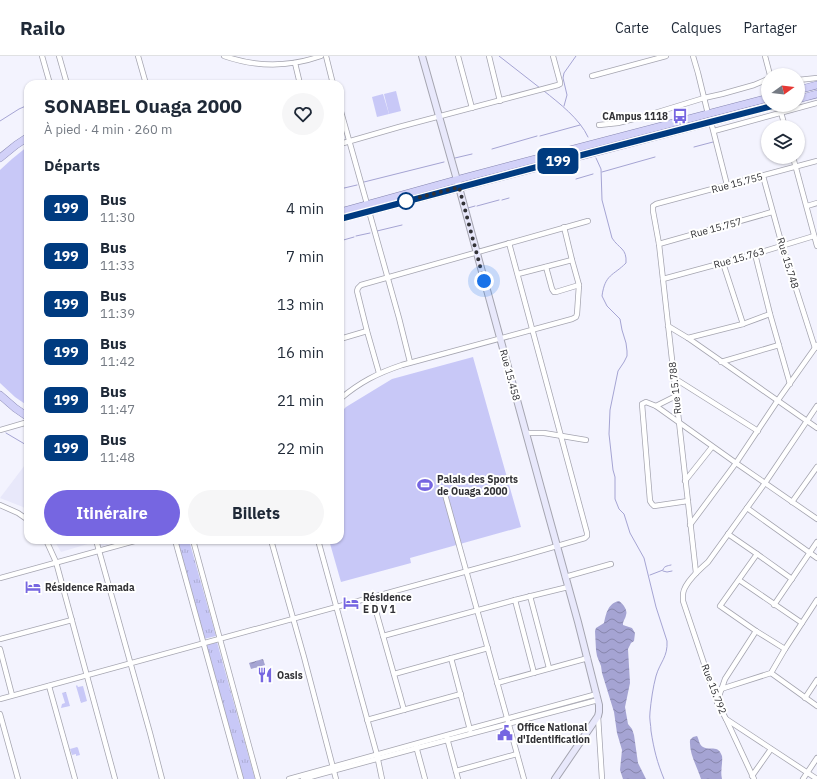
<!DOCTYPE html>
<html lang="fr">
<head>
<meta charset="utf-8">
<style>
  body { margin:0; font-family:"IBM Plex Sans",sans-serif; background:#f6f6f7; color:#1f2937; height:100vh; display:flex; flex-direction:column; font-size:15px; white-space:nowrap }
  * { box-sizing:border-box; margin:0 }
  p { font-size:13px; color:#747a83 }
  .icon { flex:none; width:22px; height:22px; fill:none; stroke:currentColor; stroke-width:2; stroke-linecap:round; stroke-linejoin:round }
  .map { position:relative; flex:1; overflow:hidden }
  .panel { position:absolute; left:24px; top:24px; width:320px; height:464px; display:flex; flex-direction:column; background:#fff; border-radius:12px; box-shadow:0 1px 3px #0004 }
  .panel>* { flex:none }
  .badge { padding:0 8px; border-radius:6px; font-size:14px; line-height:26px }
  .needle { width:26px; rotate:75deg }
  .controls { position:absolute; left:761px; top:12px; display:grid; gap:8px }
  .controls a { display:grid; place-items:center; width:44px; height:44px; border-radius:50%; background:#fff; box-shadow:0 1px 3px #0004; font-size:20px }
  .you { position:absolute; width:20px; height:20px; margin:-10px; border:3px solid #fff; border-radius:50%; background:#1a73e8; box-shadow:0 0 0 6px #1a73e833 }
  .map>.badge { position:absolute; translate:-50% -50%; box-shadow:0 0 0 2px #fff }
  h2 { padding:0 20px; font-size:15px; line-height:36px }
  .round { display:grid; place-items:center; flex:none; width:42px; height:42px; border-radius:21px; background:#f6f6f7 }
  .head { display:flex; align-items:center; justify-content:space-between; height:68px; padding:0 20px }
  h1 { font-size:19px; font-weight:800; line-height:30px }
  .button { display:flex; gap:8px; margin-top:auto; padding:8px 20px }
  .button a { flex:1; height:46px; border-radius:24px; background:#7666e1; color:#fff; font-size:16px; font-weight:800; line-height:46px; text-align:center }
  .button a+a { background:#f6f6f7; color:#1f2937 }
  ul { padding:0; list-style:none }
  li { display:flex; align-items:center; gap:12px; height:48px; padding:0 20px }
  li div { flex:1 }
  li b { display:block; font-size:15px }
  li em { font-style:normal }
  li .badge { min-width:44px; font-weight:700; text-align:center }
  header { display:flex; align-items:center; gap:24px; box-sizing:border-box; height:56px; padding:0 20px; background:#fff; border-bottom:1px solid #e0e1e3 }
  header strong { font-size:19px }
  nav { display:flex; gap:22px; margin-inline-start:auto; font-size:14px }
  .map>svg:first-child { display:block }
</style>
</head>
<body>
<header>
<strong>Railo</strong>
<nav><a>Carte</a><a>Calques</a><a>Partager</a></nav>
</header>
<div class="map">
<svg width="817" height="723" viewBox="0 0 817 723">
  <defs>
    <pattern id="grass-tufts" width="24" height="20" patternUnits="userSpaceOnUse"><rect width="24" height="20" fill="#c8c8f7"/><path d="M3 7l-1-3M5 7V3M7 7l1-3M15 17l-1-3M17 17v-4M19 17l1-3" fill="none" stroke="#acacd4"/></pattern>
    <pattern id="water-waves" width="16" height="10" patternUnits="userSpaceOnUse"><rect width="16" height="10" fill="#a5a4d3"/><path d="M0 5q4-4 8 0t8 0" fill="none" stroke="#8786ac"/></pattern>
  </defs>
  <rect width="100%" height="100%" fill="#f3f3fe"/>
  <!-- built -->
  <g fill="#e8e8fa">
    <path d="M28 405V455L23 451 0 442Z"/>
    <path d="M54 484H91V487L61 496Z"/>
    <path d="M98 484H122L100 491Z"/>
  </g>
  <!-- grass -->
  <g fill="url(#grass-tufts)">
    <path d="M177 484H189L216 580 204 583Z"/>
    <path d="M217 586 255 723H242L205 589Z"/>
    <path d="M77 629 78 631 83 630 87 645 81 647 76 630Z"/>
    <path d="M66 636 70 650 61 652 62 648 65 647 62 637Z"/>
    <path d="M77 691 78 692 80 699 76 700V698L72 699 70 693Z"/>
  </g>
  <!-- park -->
  <g fill="#c8c8f7">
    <path d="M396 35 401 55 389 58 384 38Z"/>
    <path d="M383 38 389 58 377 61 372 41Z"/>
    <path d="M28 90V350L15 341 0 327V114L12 103Z"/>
    <path d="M473 301 521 471 410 502 411 507 341 526 329 484H340V357L346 351 392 323Z"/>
  </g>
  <!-- water -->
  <g fill="url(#water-waves)">
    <path d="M619 545C623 548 628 554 626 559 625 564 623 564 623 569L632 572 635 577 634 585 631 587 628 593 630 627 625 651 628 668 632 673 634 679 638 707 646 723H623L620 714 622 694 617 677 614 656 602 617 601 610 597 600 596 594 595 575 596 572 604 567C606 558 608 547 619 545Z"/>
    <path d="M263 603 265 609 251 613 249 607Z"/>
    <path d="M697 680C699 683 699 689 703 691 710 695 718 688 722 700 723 707 720 715 722 723H701C697 710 689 698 690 684L693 681Z"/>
  </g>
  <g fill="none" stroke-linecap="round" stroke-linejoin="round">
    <!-- stream -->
    <g stroke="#a5a4d3" stroke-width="1">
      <path d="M499 0 540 32"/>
      <path d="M544 35C559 47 580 63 588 81"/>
      <path d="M564 50 567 39 563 22 564 17 576 0"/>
      <path d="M0 65 19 53 28 49"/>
      <path d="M540 80 580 69"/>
      <path d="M694 91 713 86"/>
      <path d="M492 93 537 80"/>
      <path d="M455 102 472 98"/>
      <path d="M596 102 601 113 602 144 612 182C619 193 627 192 626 207 613 220 605 218 602 240L607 250 620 263 622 274 626 287 627 295V300L624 306 618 315 610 354 609 378 613 414 615 421V443L619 453 624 458 630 477 644 502 656 551 667 585C668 601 660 606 656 620 653 631 651 645 650 656 649 663 651 669 651 675 654 694 657 706 664 723"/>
      <path d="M602 116 655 101"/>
      <path d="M576 123 593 118"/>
      <path d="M364 126 444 106"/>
      <path d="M340 133 357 129"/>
      <path d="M502 144 509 142"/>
      <path d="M477 150 499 144"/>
      <path d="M468 152 475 150"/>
      <path d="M377 175 402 169"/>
      <path d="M356 180 370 177"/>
      <path d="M340 185 354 181"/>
      <path d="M6 377 28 390"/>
      <path d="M663 515 667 516 672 515"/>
      <path d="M650 519 663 514C664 510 667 510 671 509"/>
    </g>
    <defs>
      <g id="street">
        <path d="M42 0 50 28"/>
        <path d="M59 0 67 28"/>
        <path d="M138 0 146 28"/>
        <path d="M224 0C256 11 290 11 321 0"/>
        <path d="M326 0 333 28"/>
        <path d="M458 0 472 52"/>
        <path d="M489 0 500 45"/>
        <path d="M693 0 698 17 708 58"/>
        <path d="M765 0 770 19"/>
        <path d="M295 7 300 28"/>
        <path d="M592 20 666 0"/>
        <path d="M798 24 817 22"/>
        <path d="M779 49 785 71"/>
        <path d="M340 52 399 262 410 306"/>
        <path d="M711 66 727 129"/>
        <path d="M599 69 618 67 645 60 704 42 722 38 754 29 768 23"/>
        <path d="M714 75 817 47"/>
        <path d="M340 88 399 71 558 29 560 28V26L553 0"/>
        <path d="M793 101 817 190"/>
        <path d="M763 120 782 189 815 292"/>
        <path d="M807 150 817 147"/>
        <path d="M659 188 772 156"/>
        <path d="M755 198 770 258 790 328"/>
        <path d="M723 207 743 268"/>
        <path d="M546 211 552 233 554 236H556L579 229"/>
        <path d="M518 218 572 204"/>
        <path d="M663 223 755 198 814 180"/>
        <path d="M668 270 688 282 817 372"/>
        <path d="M688 282 743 268 770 258"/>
        <path d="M340 283 367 275"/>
        <path d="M721 306 779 289"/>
        <path d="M379 317 367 275 357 235 358 232 361 229 588 165"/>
        <path d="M674 322 758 375"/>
        <path d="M340 343C360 326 378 317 402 309L572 263 576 261 577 258 579 229 572 204 564 171"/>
        <path d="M656 350 676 340"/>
        <path d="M0 374 28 366"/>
        <path d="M527 377H544L586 384"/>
        <path d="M685 425 712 391"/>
        <path d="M444 435 524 723"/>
        <path d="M688 445 654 450 652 448 650 445 642 348 646 346 656 350 736 407 817 463"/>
        <path d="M792 446 817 411"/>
        <path d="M0 449 18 457 28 464"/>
        <path d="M747 452 817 502"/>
        <path d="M690 469 736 407 778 344 817 289"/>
        <path d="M728 478 757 498"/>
        <path d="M46 484 56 506 115 723"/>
        <path d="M96 484 150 677 162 723"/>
        <path d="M175 484 241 723"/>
        <path d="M193 484 258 723"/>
        <path d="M271 484 304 601 336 723"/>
        <path d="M318 484 377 699 382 723"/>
        <path d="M696 517 659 188 653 155V150L656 148 817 105"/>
        <path d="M565 521 611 508"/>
        <path d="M0 522 138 484"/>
        <path d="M739 524 802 567"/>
        <path d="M530 540 549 612"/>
        <path d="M372 541 404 654"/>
        <path d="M515 544 534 617"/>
        <path d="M774 549 817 486"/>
        <path d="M383 580 515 544 568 531"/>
        <path d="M0 583 72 564"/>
        <path d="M0 593 12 639"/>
        <path d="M785 593 756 575 720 550 757 498 792 523"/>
        <path d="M451 602 470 674"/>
        <path d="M771 617 817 650"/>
        <path d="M394 618 488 592"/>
        <path d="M497 627 588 602"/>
        <path d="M49 630 75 723"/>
        <path d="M721 633 771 617 785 593 817 544"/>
        <path d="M805 642 817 624"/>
        <path d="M0 643 508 504 585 482 587 480V477L509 187"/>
        <path d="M717 646 725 623 756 575"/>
        <path d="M0 658 18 723"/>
        <path d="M598 660 602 723"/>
        <path d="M726 663 754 723"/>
        <path d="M367 664 461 638"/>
        <path d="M447 682 458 723"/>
        <path d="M416 690 425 723"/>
        <path d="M456 715 517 698"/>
        <path d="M752 720 771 693"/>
        <path d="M289 723C392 694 494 666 597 638"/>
        <path d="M303 723 417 692 598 644"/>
        <path d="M803 723 817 702"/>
        <path d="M817 723 726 663 717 646 683 545C683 544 683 539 683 538 684 527 700 513 708 506L765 427 817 350"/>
      </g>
      <path id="secondary" d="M422 0 457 124 541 432 578 566 599 649V656L598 660 555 723"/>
      <g id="primary">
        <path d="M798 34 817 29"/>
        <path d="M798 43 817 38"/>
        <path d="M0 102 16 89 28 81"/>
        <path d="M340 156 463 122 768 42"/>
        <path d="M340 163 776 49"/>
        <path d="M0 339 15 352 28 361"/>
      </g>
    </defs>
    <!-- street casing -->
    <use href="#street" stroke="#a5a5b0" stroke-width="6"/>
    <!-- secondary casing -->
    <use href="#secondary" stroke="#a5a5b0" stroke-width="8"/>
    <!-- primary casing -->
    <use href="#primary" stroke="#8686b1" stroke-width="8"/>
    <!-- street -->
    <use href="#street" stroke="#fff" stroke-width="4.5"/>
    <!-- secondary -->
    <use href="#secondary" stroke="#e8e8fb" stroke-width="6"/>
    <!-- primary -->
    <use href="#primary" stroke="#d2d1f8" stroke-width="7"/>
  </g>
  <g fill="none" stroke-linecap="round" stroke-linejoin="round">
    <defs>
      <path id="line" d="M340 163 582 99 776 49"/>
    </defs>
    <!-- line casing -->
    <use href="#line" stroke="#fff" stroke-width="9"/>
    <!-- line -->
    <use href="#line" stroke="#003b80" stroke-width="6"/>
    <!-- walk -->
    <path stroke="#323236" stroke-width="4" stroke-dasharray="0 7.2" d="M406 145 459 131 484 225"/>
  </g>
  <!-- icons -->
  <defs>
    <symbol id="bus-bare" viewBox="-9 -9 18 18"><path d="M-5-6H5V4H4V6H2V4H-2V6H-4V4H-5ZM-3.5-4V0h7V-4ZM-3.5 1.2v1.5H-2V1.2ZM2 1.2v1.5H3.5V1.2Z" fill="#7666e1" stroke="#fff" stroke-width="2.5" paint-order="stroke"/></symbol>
    <symbol id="stadium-bare" viewBox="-9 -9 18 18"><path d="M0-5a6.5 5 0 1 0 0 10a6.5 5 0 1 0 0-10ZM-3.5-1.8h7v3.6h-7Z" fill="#7666e1" stroke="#fff" stroke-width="2.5" paint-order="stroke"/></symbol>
    <symbol id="hotel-bare" viewBox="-9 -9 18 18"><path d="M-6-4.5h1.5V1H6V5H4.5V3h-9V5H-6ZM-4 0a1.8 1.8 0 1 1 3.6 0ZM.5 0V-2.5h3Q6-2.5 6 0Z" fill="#7666e1" stroke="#fff" stroke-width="2.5" paint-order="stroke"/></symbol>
    <symbol id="restaurant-bare" viewBox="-9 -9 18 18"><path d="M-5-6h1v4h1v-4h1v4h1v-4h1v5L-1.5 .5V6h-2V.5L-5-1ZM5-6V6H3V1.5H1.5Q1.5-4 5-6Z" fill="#7666e1" stroke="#fff" stroke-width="2.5" paint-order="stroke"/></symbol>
    <symbol id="civic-bare" viewBox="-9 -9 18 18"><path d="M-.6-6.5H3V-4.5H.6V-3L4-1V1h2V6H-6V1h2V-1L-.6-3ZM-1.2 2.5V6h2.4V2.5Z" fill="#7666e1" stroke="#fff" stroke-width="2.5" paint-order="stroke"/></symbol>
  </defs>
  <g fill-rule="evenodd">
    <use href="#bus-bare" x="669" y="49" width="22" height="22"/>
    <use href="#stadium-bare" x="414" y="418" width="22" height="22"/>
    <use href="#hotel-bare" x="22" y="520" width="22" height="22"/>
    <use href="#hotel-bare" x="340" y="536" width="22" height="22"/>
    <use href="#restaurant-bare" x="254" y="608" width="22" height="22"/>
    <use href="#civic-bare" x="494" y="666" width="22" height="22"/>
  </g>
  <!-- markers -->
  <circle fill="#fff" stroke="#003b80" stroke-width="2" cx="406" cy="145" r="8"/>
  <g text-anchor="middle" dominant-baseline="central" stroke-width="4" stroke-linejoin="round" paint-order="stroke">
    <!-- poi labels -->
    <g font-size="10" font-weight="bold" fill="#323236" stroke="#fff" text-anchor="start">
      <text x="668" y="60" text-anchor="end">CAmpus 1118</text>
      <text x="437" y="423">Palais des Sports<tspan x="437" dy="12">de Ouaga 2000</tspan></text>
      <text x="45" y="531">Résidence Ramada</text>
      <text x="363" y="541">Résidence<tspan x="363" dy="12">E D V 1</tspan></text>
      <text x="277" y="619">Oasis</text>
      <text x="517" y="671">Office National<tspan x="517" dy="12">d'Identification</tspan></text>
    </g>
    <!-- street labels -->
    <g font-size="10" fill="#323236" stroke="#fff">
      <text transform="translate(737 127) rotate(-15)">Rue 15.755</text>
      <text transform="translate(716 172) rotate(-15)">Rue 15.757</text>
      <text transform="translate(739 202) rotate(-16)">Rue 15.763</text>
      <text transform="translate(788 207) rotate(73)">Rue 15.748</text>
      <text transform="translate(510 319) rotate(75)">Rue 15.458</text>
      <text transform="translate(675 332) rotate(-96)">Rue 15.788</text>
      <text transform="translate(714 633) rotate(69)">Rue 15.792</text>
    </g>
  </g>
</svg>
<div class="controls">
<a><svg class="needle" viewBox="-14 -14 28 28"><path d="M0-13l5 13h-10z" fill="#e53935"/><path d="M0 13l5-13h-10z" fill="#747a83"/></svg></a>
<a><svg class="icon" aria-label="layers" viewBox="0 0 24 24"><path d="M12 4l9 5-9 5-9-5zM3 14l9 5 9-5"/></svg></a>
</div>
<div class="you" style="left:484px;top:225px"></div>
<b class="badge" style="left:558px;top:105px;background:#003b80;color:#fff">199</b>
<section class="panel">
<div class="head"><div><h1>SONABEL Ouaga 2000</h1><p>À pied · 4 min · 260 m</p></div><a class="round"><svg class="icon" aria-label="heart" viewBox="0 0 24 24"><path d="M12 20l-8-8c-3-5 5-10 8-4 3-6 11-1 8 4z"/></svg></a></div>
<h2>Départs</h2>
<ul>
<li><span class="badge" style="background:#003b80;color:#fff">199</span><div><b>Bus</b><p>11:30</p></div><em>4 min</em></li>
<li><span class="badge" style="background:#003b80;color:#fff">199</span><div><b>Bus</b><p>11:33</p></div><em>7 min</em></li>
<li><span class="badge" style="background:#003b80;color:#fff">199</span><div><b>Bus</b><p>11:39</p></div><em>13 min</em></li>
<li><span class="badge" style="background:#003b80;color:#fff">199</span><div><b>Bus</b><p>11:42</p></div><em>16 min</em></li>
<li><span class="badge" style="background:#003b80;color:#fff">199</span><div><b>Bus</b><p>11:47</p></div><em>21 min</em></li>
<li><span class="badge" style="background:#003b80;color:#fff">199</span><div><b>Bus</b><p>11:48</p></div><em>22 min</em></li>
</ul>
<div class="button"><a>Itinéraire</a><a>Billets</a></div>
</section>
</div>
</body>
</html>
